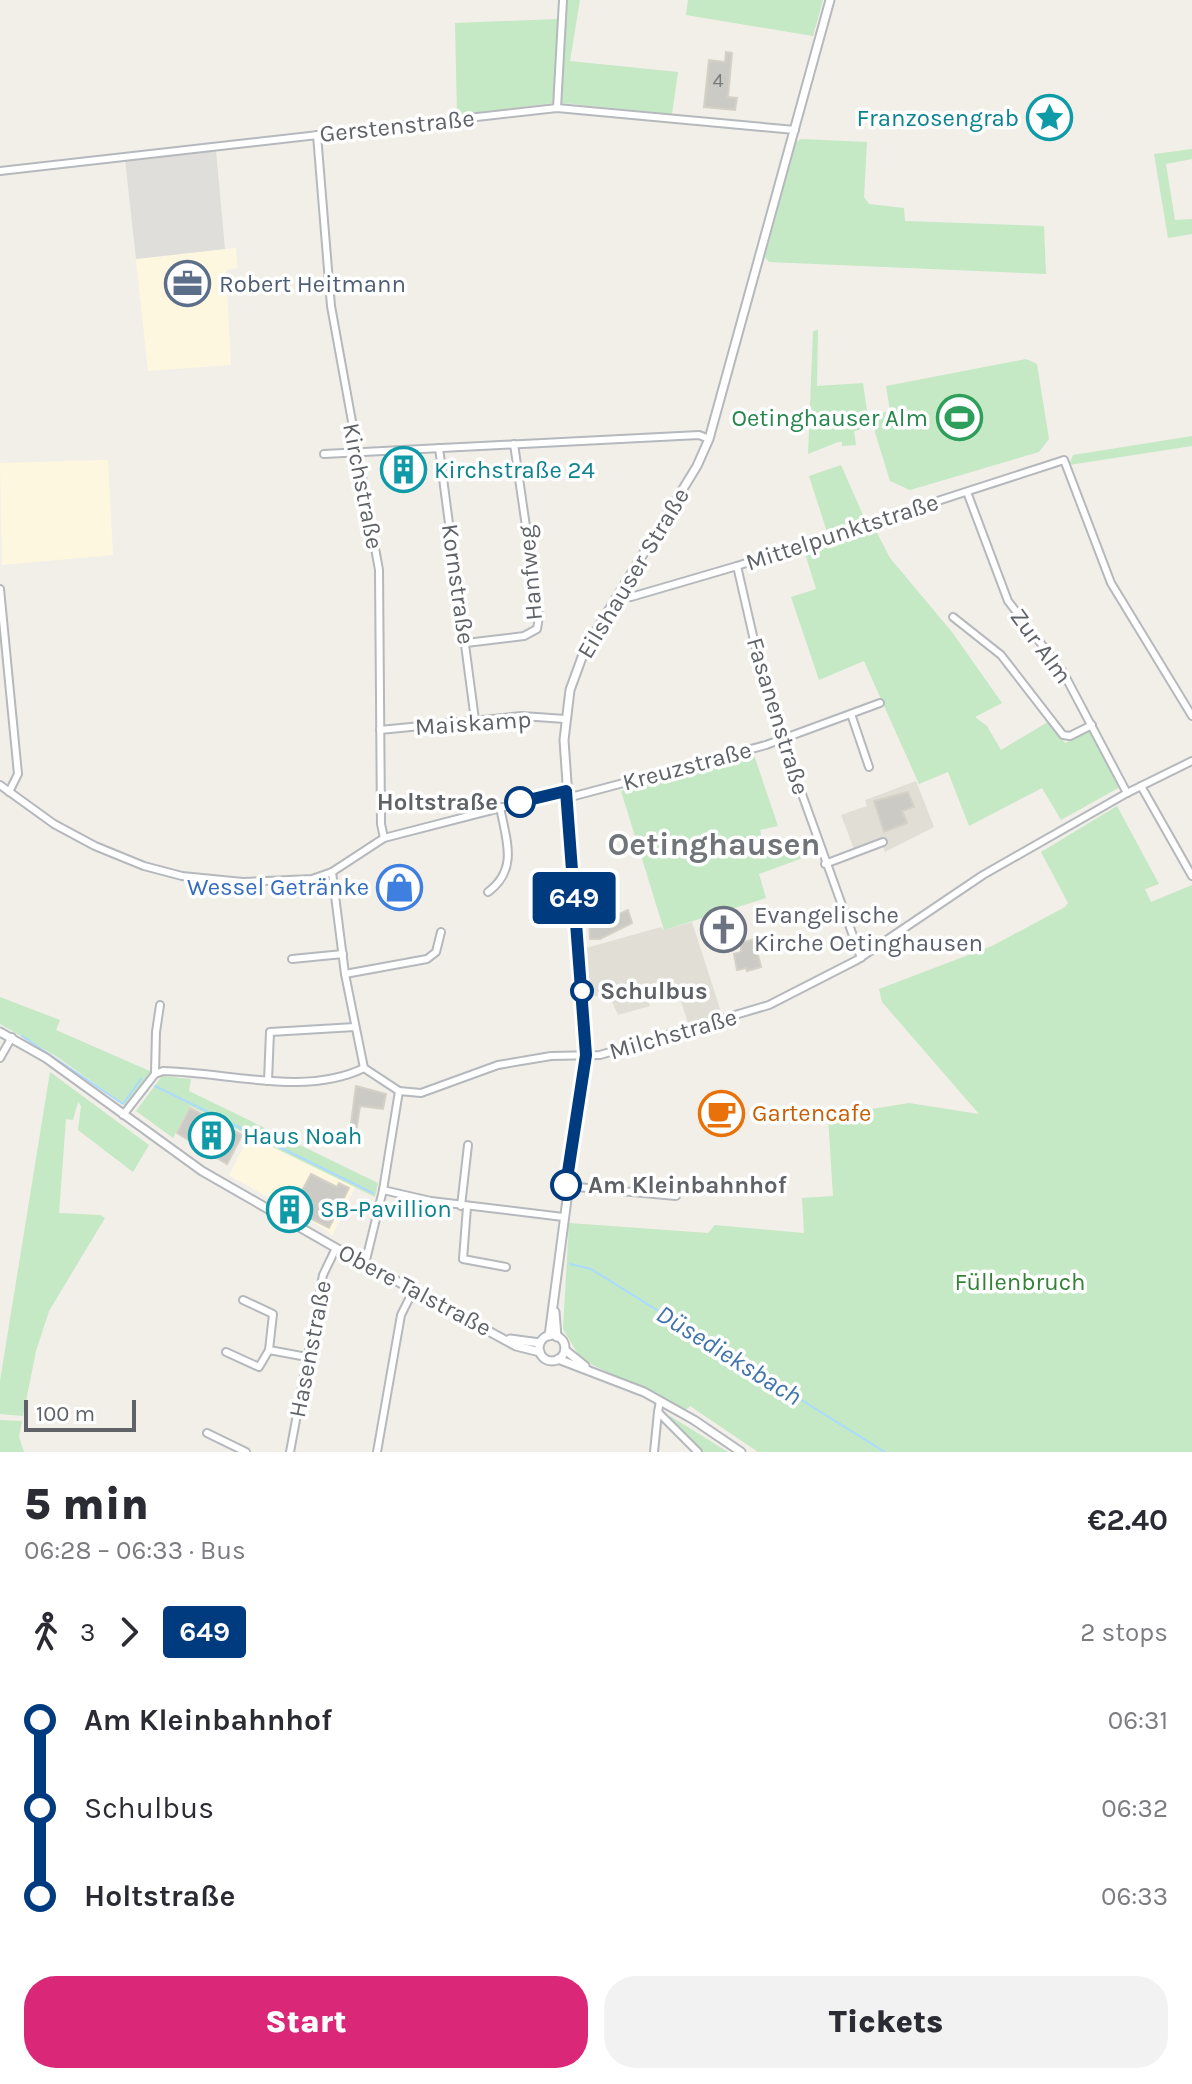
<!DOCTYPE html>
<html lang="en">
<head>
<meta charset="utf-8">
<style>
  body { margin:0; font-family:Karla,sans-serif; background:#f2f2f3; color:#2b2b33; height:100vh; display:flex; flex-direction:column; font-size:30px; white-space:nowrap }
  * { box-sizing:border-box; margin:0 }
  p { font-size:26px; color:#7c7c81 }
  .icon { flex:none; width:44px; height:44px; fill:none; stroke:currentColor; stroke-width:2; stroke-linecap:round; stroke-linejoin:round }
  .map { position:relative; height:1452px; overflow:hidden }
  .sheet { display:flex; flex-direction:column; background:#fff; flex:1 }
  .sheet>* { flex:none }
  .badge { padding:0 16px; border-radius:6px; font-size:28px; line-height:52px }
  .scale { position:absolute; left:24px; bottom:20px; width:112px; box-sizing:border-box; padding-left:8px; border:4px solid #5f6368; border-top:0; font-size:22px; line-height:28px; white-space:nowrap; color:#5f6368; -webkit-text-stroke:6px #fff; paint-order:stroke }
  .map>.badge { position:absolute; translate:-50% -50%; box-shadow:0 0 0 4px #fff }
  .legs { display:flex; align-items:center; gap:12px; height:88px; padding:0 24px; font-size:26px }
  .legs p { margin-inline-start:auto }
  .head { display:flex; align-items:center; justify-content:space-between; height:136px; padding:0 24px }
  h1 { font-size:44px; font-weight:800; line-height:60px }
  .action { display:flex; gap:16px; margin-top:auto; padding:16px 24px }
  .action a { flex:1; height:92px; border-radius:32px; background:#db2777; color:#fff; font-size:32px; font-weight:800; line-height:92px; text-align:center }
  .action a+a { background:#f2f2f3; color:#2b2b33 }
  ul { padding:0 24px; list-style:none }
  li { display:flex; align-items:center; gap:28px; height:88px; font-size:30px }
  li i { display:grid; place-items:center; width:12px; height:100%; margin:0 10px; background:currentColor }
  li i::after { content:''; width:20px; height:20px; margin:-10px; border:6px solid; border-radius:50%; background:#fff }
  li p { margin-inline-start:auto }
  li:first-child i { background:linear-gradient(#0000 50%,currentColor 0) }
  li:last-child i { background:linear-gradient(currentColor 50%,#0000 0) }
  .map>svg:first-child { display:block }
</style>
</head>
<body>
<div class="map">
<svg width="1192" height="1452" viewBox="0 0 1192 1452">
  <rect width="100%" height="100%" fill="#f1efe8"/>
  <!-- commercial -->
  <g fill="#fef7e0">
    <path d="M236 248 237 268 226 270 231 365 148 371 136 259Z"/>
    <path d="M108 460 113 555 2 565 0 463Z"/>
    <path d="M249 1136 355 1187 332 1236 328 1231 229 1175Z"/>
  </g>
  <!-- industrial -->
  <path fill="#e0deda" d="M216 150 225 249 136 259 125 160Z"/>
  <!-- education -->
  <g fill="#e1ded6">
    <path d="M916 781 934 827 885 852 880 839 854 849 841 815 867 806 865 800Z"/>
    <path d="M692 922 722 1015 688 1023 677 989 646 994 650 1006 618 1015 609 995 589 996 586 948 661 927 664 930Z"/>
  </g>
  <!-- green -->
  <g fill="#c5e8c5">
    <path d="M566 0H580L570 61 678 72 672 114 562 103Z"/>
    <path d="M688 0H823L813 36 686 15Z"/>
    <path d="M558 19 554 103 457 115 455 23Z"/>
    <path d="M801 139 867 142 864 197 869 204 904 208 905 221 1044 226 1046 274 769 262 765 257 796 142Z"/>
    <path d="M1192 149V159L1166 164 1175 220 1192 219V234L1168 238 1154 154Z"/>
    <path d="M818 330 817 386 863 383 867 411 859 430 854 431 856 445 842 446V442H838L808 454 813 331Z"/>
    <path d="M1026 359 1037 364 1049 439 1039 452 910 490 890 481 870 416 890 411 886 386Z"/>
    <path d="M1192 436V446L1069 465 1073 455Z"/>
    <path d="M841 465 866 522 828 535 809 476Z"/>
    <path d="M874 527 890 558 952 632 1002 703 975 717 987 726 1001 750 1048 722 1065 743 1090 730 1120 787 1061 820 1042 788 969 826 948 772 919 784 864 661 819 680 791 597 816 589 804 550Z"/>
    <path d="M753 752 778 826 760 830 762 838 776 839 789 851 814 845 816 853 759 874 766 898 664 930 621 791Z"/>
    <path d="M1117 806 1159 884 1145 889 1151 902 1192 885V1452H758L690 1406 686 1410 576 1357 578 1354 563 1329 569 1223 708 1233 715 1225 804 1233 802 1198 833 1196 828 1116 909 1103 979 1114 882 1002 879 989 992 946 1065 907 1068 903 1041 852Z"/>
    <path d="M0 997 60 1020 56 1030 152 1072 125 1105 56 1056 0 1024Z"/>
    <path d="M50 1072 149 1145 133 1172 78 1130 81 1106 78 1102 73 1120 66 1119 59 1213 100 1215 105 1218 49 1311 36 1351 23 1416 0 1414V1381Z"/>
    <path d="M162 1076 191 1079 189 1091 378 1183 375 1197 190 1106 173 1138 136 1111Z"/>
    <path d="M670 1416 728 1452H703L669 1421Z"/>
    <path d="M0 1420 22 1421 19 1437 24 1452H0Z"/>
  </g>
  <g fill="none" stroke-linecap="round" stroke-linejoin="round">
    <!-- stream -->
    <g stroke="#aadaff" stroke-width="2">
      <path d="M22 1036 123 1104 141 1079"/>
      <path d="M155 1086 373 1193"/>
      <path d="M570 1264 591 1269 885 1452"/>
    </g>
  </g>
  <!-- building -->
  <g fill="#cccac5" stroke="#d6d1c6" stroke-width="2">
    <path d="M726 52 732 53 728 97 737 98 735 110 704 107 709 60 725 62Z"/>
    <path d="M908 792 914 807 902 811 907 823 884 832 874 801Z"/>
    <path d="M628 910 632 923 600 939H590L589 918 601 917V922Z"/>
    <path d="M734 918 739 934 732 936 731 932 705 941 704 935 709 933 707 926Z"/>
    <path d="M754 939 761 967 747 971 746 968 737 970 734 954 741 952V943Z"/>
    <path d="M356 1086 386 1094 383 1109 360 1106 356 1132 350 1131Z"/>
    <path d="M728 1102 737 1118 730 1122 726 1114 713 1120 708 1111Z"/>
    <path d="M190 1108 242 1135 227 1164 177 1133Z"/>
    <path d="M311 1174 337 1187 339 1183 349 1188 329 1228 296 1211 300 1204 298 1198Z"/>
  </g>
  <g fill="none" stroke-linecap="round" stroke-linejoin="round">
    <defs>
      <g id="minor">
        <path d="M557 108 563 0"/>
        <path d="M317 135 331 306 379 570 381 824 384 838"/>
        <path d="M0 171 557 108 795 130"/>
        <path d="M439 448 475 720"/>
        <path d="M324 454 699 435 709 439"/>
        <path d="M967 492 1008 601 1063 672 1127 793"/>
        <path d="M737 566 767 697 861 958"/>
        <path d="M0 589 18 774 9 792"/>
        <path d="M619 594 631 597 737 566 1064 460 1111 583 1192 716"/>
        <path d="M953 617 1001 655 1063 735 1070 736 1092 725"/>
        <path d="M466 643 524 636 537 629 539 616 514 444"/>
        <path d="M851 714 869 767"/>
        <path d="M380 730 522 716 565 719"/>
        <path d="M0 785 54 824 95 846 144 866 182 876 243 882 312 879 332 872 384 838 566 791"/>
        <path d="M1141 786 1192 876"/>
        <path d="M567 798 766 745 880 703"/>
        <path d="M825 864 883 842"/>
        <path d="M332 872 345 974 364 1068"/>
        <path d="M488 892C519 869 506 840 500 807"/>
        <path d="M292 959 343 954"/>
        <path d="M345 974 427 959 436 952 441 932"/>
        <path d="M0 1058 12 1037"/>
        <path d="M364 1068 399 1091 421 1093 498 1065 551 1056 600 1055 769 1005 857 960 983 875 1127 793 1192 761"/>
        <path d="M155 1074 156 1032 160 1005"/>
        <path d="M268 1081 270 1032 355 1027"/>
        <path d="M123 1115 155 1074 163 1071C226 1072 305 1097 364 1068"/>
        <path d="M566 1186 676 1196"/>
        <path d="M383 1190 431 1201 563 1217"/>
        <path d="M461 1206 468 1145"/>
        <path d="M467 1207 463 1259 506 1267"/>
        <path d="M365 1264 383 1190 399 1091"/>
        <path d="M269 1350 307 1357"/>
        <path d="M226 1352 259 1367 269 1350 273 1314 243 1300"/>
        <path d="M660 1401 658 1412 698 1452"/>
        <path d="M207 1433 246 1452"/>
        <path d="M290 1452 323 1275 336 1248"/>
        <path d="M377 1452 401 1315 413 1291"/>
        <path d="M654 1452 658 1412"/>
      </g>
      <g id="tertiary">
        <path d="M0 1032 46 1058 202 1171 336 1248 516 1346 540 1352"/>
        <path d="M555 1312 557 1337"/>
        <circle cx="552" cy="1348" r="13"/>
        <path d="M549 1336 586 1055 564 740 570 690 585 649 697 466 709 439 830 0"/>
        <path d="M510 1339 540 1343"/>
        <path d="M565 1350 585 1366"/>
        <path d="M558 1359 644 1392 694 1420 741 1452"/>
      </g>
    </defs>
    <!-- minor casing -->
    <use href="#minor" stroke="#b5b8bc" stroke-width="10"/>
    <!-- tertiary casing -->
    <use href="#tertiary" stroke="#b5b8bc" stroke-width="11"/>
    <!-- minor -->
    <use href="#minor" stroke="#fff" stroke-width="6"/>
    <!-- tertiary -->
    <use href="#tertiary" stroke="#fff" stroke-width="7"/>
  </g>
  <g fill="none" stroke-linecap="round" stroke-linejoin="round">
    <defs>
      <path id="line-1" d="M520 802 566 791 586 1055 566 1185"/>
    </defs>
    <!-- line-1 casing -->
    <use href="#line-1" stroke="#fff" stroke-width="18"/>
    <!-- line-1 -->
    <use href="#line-1" stroke="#003b80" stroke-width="12"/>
  </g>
  <!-- icons -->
  <defs>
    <symbol id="sight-ring" viewBox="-11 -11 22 22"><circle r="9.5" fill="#fff" stroke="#0f9aa8" stroke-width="1.5"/><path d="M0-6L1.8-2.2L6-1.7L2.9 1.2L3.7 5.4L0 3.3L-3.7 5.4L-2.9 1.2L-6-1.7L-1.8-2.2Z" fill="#0f9aa8"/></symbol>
    <symbol id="office-ring" viewBox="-11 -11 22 22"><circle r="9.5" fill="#fff" stroke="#5c6f8a" stroke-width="1.5"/><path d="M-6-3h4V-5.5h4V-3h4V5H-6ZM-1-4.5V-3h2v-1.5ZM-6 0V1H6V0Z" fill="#5c6f8a"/></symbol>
    <symbol id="stadium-ring" viewBox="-11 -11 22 22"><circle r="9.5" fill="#fff" stroke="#2e9e5b" stroke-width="1.5"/><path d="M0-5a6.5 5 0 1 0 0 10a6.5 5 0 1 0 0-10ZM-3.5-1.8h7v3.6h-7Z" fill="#2e9e5b"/></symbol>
    <symbol id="building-ring" viewBox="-11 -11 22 22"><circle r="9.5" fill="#fff" stroke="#0f9aa8" stroke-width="1.5"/><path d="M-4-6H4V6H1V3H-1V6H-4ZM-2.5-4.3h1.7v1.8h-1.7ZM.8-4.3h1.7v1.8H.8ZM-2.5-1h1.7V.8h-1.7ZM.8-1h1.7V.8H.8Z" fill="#0f9aa8"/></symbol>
    <symbol id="shop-ring" viewBox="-11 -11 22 22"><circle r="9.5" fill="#fff" stroke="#3f7fe0" stroke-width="1.5"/><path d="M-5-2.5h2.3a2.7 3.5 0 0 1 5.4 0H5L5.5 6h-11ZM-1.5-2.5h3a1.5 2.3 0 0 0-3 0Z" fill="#3f7fe0"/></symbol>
    <symbol id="church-ring" viewBox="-11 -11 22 22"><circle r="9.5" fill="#fff" stroke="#6b7280" stroke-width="1.5"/><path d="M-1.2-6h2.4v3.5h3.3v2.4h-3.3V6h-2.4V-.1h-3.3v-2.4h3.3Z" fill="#6b7280"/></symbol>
    <symbol id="cafe-ring" viewBox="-11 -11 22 22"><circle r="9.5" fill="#fff" stroke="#e8710a" stroke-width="1.5"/><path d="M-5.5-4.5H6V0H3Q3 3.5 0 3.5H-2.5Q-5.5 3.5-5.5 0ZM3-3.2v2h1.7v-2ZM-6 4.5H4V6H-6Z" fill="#e8710a"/></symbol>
  </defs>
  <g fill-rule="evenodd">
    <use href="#sight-ring" x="1024" y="92" width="51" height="51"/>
    <use href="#office-ring" x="162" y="258" width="51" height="51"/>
    <use href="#stadium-ring" x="934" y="392" width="51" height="51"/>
    <use href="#building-ring" x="378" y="444" width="51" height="51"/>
    <use href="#shop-ring" x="374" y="862" width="51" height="51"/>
    <use href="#church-ring" x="698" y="904" width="51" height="51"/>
    <use href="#cafe-ring" x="696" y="1088" width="51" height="51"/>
    <use href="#building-ring" x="186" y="1110" width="51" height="51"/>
    <use href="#building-ring" x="264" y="1184" width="51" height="51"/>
  </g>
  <!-- markers -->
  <g fill="#fff" stroke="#003b80" stroke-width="4">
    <circle cx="520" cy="802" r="14"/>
    <circle cx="582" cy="991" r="10"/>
    <circle cx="566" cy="1185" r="14"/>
  </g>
  <g text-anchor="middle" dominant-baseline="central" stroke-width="7" stroke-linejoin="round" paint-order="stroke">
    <!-- number labels -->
    <g font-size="20" fill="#7a7d7f">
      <text x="718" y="80">4</text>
    </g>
    <!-- culture labels -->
    <g font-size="24" fill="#0d838f" stroke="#fff" text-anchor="start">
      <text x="1019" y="118" text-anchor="end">Franzosengrab</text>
      <text x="434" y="470">Kirchstraße 24</text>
      <text x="243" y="1136">Haus Noah</text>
      <text x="320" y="1209">SB-Pavillion</text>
    </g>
    <!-- street labels -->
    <g font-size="24" fill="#5f6368" stroke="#fff">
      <text transform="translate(397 126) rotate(-6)">Gerstenstraße</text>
      <text transform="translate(363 486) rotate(79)">Kirchstraße</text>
      <text transform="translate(842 532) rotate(-18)">Mittelpunktstraße</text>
      <text transform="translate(530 573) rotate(-95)">Hanfweg</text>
      <text transform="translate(633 573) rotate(-59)">Eilshauser Straße</text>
      <text transform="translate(458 584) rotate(82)">Kornstraße</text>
      <text transform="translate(1041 646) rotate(54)">Zur Alm</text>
      <text transform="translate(778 716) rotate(73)">Fasanenstraße</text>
      <text transform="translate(473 723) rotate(-4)">Maiskamp</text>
      <text transform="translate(687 766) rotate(-15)">Kreuzstraße</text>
      <text transform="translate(673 1034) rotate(-16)">Milchstraße</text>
      <text transform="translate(415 1290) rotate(28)">Obere Talstraße</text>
      <text transform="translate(310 1349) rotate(-79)">Hasenstraße</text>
    </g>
    <!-- service labels -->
    <g font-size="24" fill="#4e5e75" stroke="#fff" text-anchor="start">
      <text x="219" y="284">Robert Heitmann</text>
    </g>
    <!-- leisure labels -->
    <g font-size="24" fill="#27864d" stroke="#fff" text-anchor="end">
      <text x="928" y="418">Oetinghauser Alm</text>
    </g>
    <!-- stop labels -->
    <g font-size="24" font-weight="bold" fill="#5f6368" stroke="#fff" text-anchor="start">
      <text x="498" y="802" text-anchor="end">Holtstraße</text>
      <text x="600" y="991">Schulbus</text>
      <text x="588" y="1185">Am Kleinbahnhof</text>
    </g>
    <!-- shop labels -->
    <g font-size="24" fill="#366cbe" stroke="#fff" text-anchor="end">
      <text x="369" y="887">Wessel Getränke</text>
    </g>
    <!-- worship labels -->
    <g font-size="24" fill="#5b616d" stroke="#fff" text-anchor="start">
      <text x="754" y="915">Evangelische<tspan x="754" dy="28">Kirche Oetinghausen</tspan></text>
    </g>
    <!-- food labels -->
    <g font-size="24" fill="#c56008" stroke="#fff" text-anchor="start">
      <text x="752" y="1113">Gartencafe</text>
    </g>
    <!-- park labels -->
    <g font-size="24" fill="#348238" stroke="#fff">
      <text x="1020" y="1282">Füllenbruch</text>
    </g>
    <!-- water labels -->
    <g font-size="26" font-style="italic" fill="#4174aa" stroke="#fff">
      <text transform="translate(729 1355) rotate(32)">Düsedieksbach</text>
    </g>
    <!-- district labels -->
    <g font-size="32" font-weight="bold" fill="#70757a" stroke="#fff">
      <text x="714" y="844">Oetinghausen</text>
    </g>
  </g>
</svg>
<div class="scale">100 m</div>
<b class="badge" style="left:574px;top:898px;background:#003b80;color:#fff">649</b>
</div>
<section class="sheet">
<div class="head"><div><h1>5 min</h1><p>06:28 – 06:33 · Bus</p></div><b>€2.40</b></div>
<div class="legs"><svg class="icon" aria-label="walk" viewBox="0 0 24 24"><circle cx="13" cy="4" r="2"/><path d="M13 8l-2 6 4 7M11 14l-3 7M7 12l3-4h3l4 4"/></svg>3<svg class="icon" aria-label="forward" viewBox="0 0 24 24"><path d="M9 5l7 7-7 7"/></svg><b class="badge" style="background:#003b80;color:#fff">649</b><p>2 stops</p></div>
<ul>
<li><i style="color:#003b80"></i><b>Am Kleinbahnhof</b><p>06:31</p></li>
<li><i style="color:#003b80"></i><span>Schulbus</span><p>06:32</p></li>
<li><i style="color:#003b80"></i><b>Holtstraße</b><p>06:33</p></li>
</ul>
<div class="action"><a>Start</a><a>Tickets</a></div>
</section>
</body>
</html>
